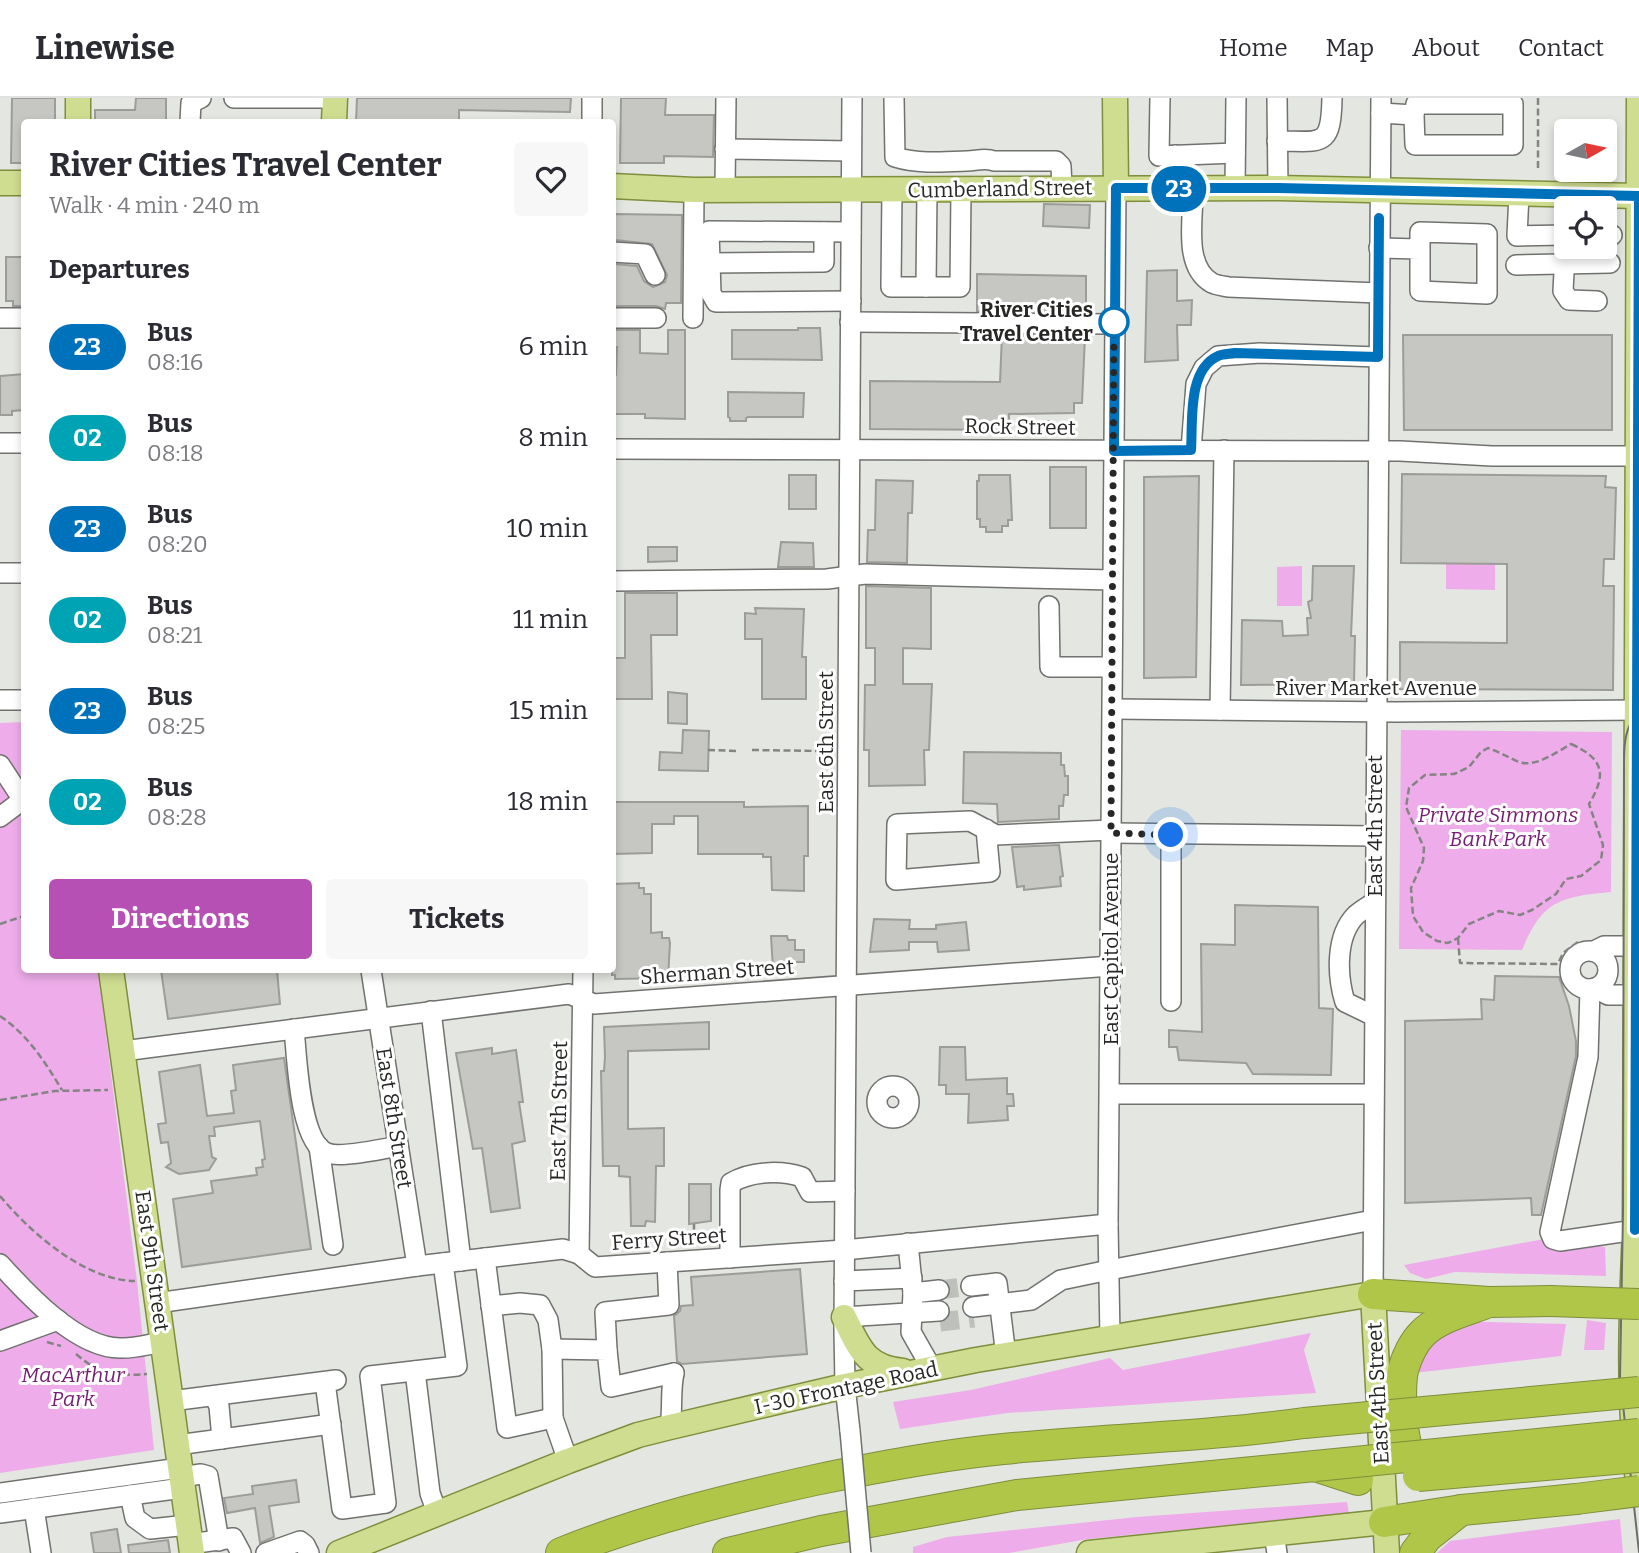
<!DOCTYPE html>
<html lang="en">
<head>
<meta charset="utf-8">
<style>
  body { margin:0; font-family:Bitter,serif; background:#f7f7f7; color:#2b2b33; height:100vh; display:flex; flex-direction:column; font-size:26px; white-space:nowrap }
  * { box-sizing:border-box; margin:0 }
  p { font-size:23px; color:#7c7c81 }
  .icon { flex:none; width:38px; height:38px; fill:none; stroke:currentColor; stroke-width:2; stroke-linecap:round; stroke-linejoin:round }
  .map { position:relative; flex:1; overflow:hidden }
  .details { position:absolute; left:21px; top:21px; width:595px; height:854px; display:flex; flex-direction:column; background:#fff; border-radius:7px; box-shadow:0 4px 10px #0003 }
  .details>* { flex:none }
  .badge { padding:0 14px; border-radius:23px; font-size:24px; line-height:46px }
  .needle { width:46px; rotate:81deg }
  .fabs { position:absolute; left:1554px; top:21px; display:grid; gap:14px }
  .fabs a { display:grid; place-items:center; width:63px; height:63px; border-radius:7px; background:#fff; box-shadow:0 4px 10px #0003; font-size:35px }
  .you { position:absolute; width:35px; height:35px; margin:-18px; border:5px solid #fff; border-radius:50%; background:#1a73e8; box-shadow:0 0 0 10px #1a73e833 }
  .map>.badge { position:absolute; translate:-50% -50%; box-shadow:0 0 0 4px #fff }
  h2 { padding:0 28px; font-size:26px; line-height:63px }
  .round { display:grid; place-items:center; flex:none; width:74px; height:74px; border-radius:7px; background:#f7f7f7 }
  .headline { display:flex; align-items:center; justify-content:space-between; height:119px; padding:0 28px }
  h1 { font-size:33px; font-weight:700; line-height:52px }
  .button { display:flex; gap:14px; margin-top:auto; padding:14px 28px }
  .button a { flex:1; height:80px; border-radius:7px; background:#b750b4; color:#fff; font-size:28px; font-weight:700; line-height:80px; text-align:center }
  .button a+a { background:#f7f7f7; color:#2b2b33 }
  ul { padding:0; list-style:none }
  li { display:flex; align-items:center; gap:21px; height:91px; padding:0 28px }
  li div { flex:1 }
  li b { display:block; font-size:26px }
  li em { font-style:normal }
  li .badge { min-width:77px; font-weight:700; text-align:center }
  header { display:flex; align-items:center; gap:42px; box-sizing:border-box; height:98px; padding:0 35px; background:#fff; border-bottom:2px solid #e1e1e2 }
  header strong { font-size:33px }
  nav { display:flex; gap:38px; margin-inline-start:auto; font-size:24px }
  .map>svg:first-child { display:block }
</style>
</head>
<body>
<header>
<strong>Linewise</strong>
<nav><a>Home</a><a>Map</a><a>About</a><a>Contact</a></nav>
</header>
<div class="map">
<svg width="1639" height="1455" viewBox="0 0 1639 1455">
  <rect width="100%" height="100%" fill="#e4e6e1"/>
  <!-- green -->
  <g fill="#eeadea">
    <path d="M1446 465 1495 466V492L1446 491Z"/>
    <path d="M1302 468V508H1277V469Z"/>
    <path d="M24 624V872H98L137 1183 154 1352 0 1375V625Z"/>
    <path d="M1401 632 1612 634 1611 794C1560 799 1543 802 1522 852L1399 851Z"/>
    <path d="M1544 1141 1605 1149 1606 1178 1455 1174 1426 1181 1410 1175 1404 1167Z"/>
    <path d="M1587 1222 1606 1225 1604 1252H1584Z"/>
    <path d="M1452 1223 1566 1226 1561 1258 1414 1275 1412 1268Z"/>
    <path d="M1311 1235 1304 1252 1316 1295 1007 1315 900 1331 893 1304 971 1292 1110 1260 1123 1272Z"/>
    <path d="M1347 1404 1349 1415 1088 1441 1009 1455H913V1449L947 1439 1137 1419Z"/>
    <path d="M1620 1421 1623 1455H1437L1450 1443Z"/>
  </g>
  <!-- building -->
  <g fill="#c6c7c3" stroke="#9c9d99" stroke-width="2">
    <path d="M12 0H55V24H24V65H11Z"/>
    <path d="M136 0H166V24H95V12H135Z"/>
    <path d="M357 0H571L570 14 459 12V24H356Z"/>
    <path d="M621 0H666L665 17H714L713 59 664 58V65H620Z"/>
    <path d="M1044 106 1090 107 1089 130 1043 128Z"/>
    <path d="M615 116 682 117 681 205H666L665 211 656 208H615V166L637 168 644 183 653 189 665 184 667 177 652 146 615 142Z"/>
    <path d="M6 159H24V208H13V203H6Z"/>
    <path d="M1177 172V203L1192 202 1191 227H1177L1178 262 1145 264 1147 173Z"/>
    <path d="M977 176 1086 178V214L977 213Z"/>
    <path d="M798 230H820L822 262 732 261V232H798Z"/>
    <path d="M612 232H640V255L668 256V232H685V321L645 320V316H615V309H612V277H616L617 249H612Z"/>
    <path d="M1002 237 1085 238 1082 305H1074V315L1009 316V332L870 331V283L1000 284Z"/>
    <path d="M1403 237H1612V332H1404Z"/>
    <path d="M24 276V312L12 313V317H0V278Z"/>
    <path d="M728 294 804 295 803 319H748L746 320V323H730V320L728 319Z"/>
    <rect x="1050" y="369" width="36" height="61"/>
    <path d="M1402 376 1606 378 1605 389 1616 390 1614 461H1604L1603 488H1614L1613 592 1400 591V544L1507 545V466L1401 465Z"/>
    <rect x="789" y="377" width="27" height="34"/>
    <path d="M979 377H1010L1012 422H1008V428H1002V434H986V429H980V421H977V383H979Z"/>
    <path d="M1199 378 1196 579 1144 580V379Z"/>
    <path d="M876 382 913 383 912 415H908L907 465 867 464 868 432H875Z"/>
    <path d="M781 444 813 445 814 469H778Z"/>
    <path d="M648 449H677V463L648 464Z"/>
    <path d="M1313 468H1354L1351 538H1355L1354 586 1241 587 1242 522 1282 523 1283 538 1308 537 1307 520H1311L1308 504 1312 502Z"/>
    <path d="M866 488 931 490V551L903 550V586H932L929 652H924L925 687 869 688V652H864L865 587H875V550H866Z"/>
    <path d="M625 495H677V537H651L652 601H612V560H625Z"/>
    <path d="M755 510 804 511 802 559H806V601H762V541H745V515L756 516Z"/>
    <path d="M668 594 687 596V626L668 625Z"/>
    <path d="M683 632 709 633 708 673 659 672 660 654 682 655Z"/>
    <path d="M964 654 1061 655V667H1064L1065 678H1068V697H1064L1063 708H1059V721L998 724 997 706 963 705Z"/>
    <path d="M612 704H744V709L808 708V758H804V793L772 792 771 759H763V756H698V718H674V726H652V755L612 756Z"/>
    <path d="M1059 747 1063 778 1060 779 1061 788 1024 792V788L1017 789 1012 749Z"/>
    <path d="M639 785V790H644V796H651V835L662 834V840H669L670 845 668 880 615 881V877H612L613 786Z"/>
    <path d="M1235 807 1318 809 1319 910 1333 911 1331 977 1253 976 1246 965 1179 962 1177 949H1169V932L1202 934 1201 846 1235 847Z"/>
    <path d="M874 821 910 822 909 831H936V827L966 824 969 852 938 854 937 844H909V852L870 854Z"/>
    <path d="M771 838H787L788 842H795V852H804V864H790V871H773Z"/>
    <path d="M161 872H277L280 906 168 921Z"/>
    <path d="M1495 878 1559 879 1569 908 1576 943V958L1541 1117H1532L1531 1100 1405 1105V923L1482 921 1481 901 1494 902Z"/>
    <path d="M709 924V951L628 953V1031L664 1030V1068H656L655 1124 646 1123 645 1128H631L630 1079 619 1078V1068H603L601 973H604L605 959 604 929Z"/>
    <path d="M940 949H965L966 982 1007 980V996H1013L1014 1008H1007L1008 1022 968 1025 969 996H946V987H939Z"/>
    <path d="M492 950V956L516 952 523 1004H519L525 1043 512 1046 520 1110 491 1114 482 1050 473 1051 456 955Z"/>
    <path d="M284 960 311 1151 182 1169 173 1101 213 1095 211 1083 257 1077 256 1070 263 1069 262 1062 265 1061 260 1023 214 1029 215 1038H209L212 1059 216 1061 209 1072 179 1076 166 1069 171 1065 168 1044 161 1045 158 1026 166 1025 159 974 200 967 207 1018 234 1015 231 993 236 992 233 967Z"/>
    <path d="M689 1086H711V1123L689 1126Z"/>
    <path d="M800 1171 807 1256 682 1266 677 1263 674 1218 680 1213 681 1208 693 1207 691 1179Z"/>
    <path d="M296 1382 299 1404 269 1408 274 1439 260 1445 255 1410 227 1415 224 1400 253 1396 252 1388Z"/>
    <path d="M117 1431 121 1455H94L91 1435Z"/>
    <path d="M168 1442 170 1455H129L128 1447Z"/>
  </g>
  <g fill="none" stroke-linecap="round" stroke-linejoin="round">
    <!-- minor-tunnel -->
    <g stroke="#bec0bc" stroke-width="19" stroke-dasharray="19 10" stroke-linecap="butt">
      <path d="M939 1192 971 1188"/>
      <path d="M940 1224 974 1220"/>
    </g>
    <defs>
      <g id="minor">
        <path d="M234 0H328"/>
        <path d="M894 0 895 59C917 66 944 64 967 63 977 63 984 59 994 63H1056L1061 68 1062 89"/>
        <path d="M1160 0 1159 58 1235 55"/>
        <path d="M1277 0 1278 90"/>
        <path d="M1381 15 1414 17 1415 47H1513V6H1416L1414 17"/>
        <path d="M190 24 191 5 201 0"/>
        <path d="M592 24V0"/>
        <path d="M1277 43C1322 43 1331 51 1332 0"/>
        <path d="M725 51 851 53"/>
        <path d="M1193 90C1194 118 1182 168 1212 185 1216 187 1223 188 1228 189L1379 195"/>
        <path d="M1235 90 1236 0"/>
        <path d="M892 91 891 189H960L961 93"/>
        <path d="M1173 91 1175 57"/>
        <path d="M725 92 726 0"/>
        <path d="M1519 96 1517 138 1566 137"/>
        <path d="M1566 137 1563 193 1569 202 1597 203"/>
        <path d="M1605 137H1612"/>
        <path d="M1379 150 1420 151V134L1487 136V196L1420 193V151"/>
        <path d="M612 154 645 156 655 177"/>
        <path d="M710 165 824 164V134"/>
        <path d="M1516 167 1610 165"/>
        <path d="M926 189 927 92"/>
        <path d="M851 203 716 204 711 195 709 133 851 134"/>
        <path d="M0 220H24"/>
        <path d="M612 220H656"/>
        <path d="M693 220 694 92"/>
        <path d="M850 224 1114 226"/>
        <path d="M0 345H24"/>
        <path d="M612 351 1400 353 1492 358H1637"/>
        <path d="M1191 352 1196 286 1204 270 1218 258 1260 255 1378 259"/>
        <path d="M0 475H24"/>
        <path d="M612 483 827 481 865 476 1112 482"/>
        <path d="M1049 508 1050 569H1112"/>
        <path d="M0 602H24"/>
        <path d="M1113 611 1396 614 1639 612"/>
        <path d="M1220 612 1224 352"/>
        <path d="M0 667 23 702"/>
        <path d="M0 719 24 701"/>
        <path d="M986 731 990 774 896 782 897 726 970 723 996 737 1111 732"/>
        <path d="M1111 735 1375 738"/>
        <path d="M1171 737V903"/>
        <circle cx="1589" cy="872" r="19"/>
        <path d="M1594 853 1604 848H1635"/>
        <path d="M371 872 417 1168"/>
        <path d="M1595 890 1608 897H1635"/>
        <path d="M1590 891 1588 959 1550 1134 1553 1141 1560 1143 1635 1132"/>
        <path d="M431 913 461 1163"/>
        <path d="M1374 918 1345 904C1337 878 1335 838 1356 817 1362 812 1369 808 1375 804"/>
        <path d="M294 931C297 958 299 1044 327 1055 340 1060 383 1051 398 1048"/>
        <path d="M123 953 569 896 594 906 1111 868"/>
        <circle cx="893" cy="1004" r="16"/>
        <path d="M1110 996H1374"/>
        <path d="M319 1049 333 1147"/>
        <path d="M908 1145 913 1195 939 1192"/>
        <path d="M579 1156 583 872"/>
        <path d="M485 1160 507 1330 553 1320"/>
        <path d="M730 1160V1092L731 1085C751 1073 781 1072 802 1079L810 1094 845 1093"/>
        <path d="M0 1166C27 1196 77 1250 120 1250 134 1251 149 1246 163 1244"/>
        <path d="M844 1183 912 1180"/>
        <path d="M971 1188 997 1185 1006 1258"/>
        <path d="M913 1195 911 1234 932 1271"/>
        <path d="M1373 1196 1381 0"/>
        <path d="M157 1205 417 1168 563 1151 579 1156 595 1169 844 1152 1108 1126"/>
        <path d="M491 1208 520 1205 540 1207 548 1222 552 1251"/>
        <path d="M973 1209 1031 1202 1061 1182 1109 1172 1373 1122"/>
        <path d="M844 1219 939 1213"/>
        <path d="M1110 1240 1108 1126 1116 90"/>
        <path d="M0 1243 58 1222"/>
        <path d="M607 1252 605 1214 669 1207 667 1164"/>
        <path d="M415 1273 430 1395 437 1415"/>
        <path d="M325 1284 342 1411 386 1405 370 1278 457 1268 443 1165"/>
        <path d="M214 1298 219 1308 222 1341"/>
        <path d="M171 1303 336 1282"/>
        <path d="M670 1329C673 1310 670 1293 674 1275"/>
        <path d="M850 1333 845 1288 844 1232 852 0"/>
        <path d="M177 1347 331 1326"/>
        <path d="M568 1363 553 1320 552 1251 607 1252 611 1289 674 1275"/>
        <path d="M181 1379 201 1376 208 1378 219 1443"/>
        <path d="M0 1395 180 1370"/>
        <path d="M130 1397 135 1420 150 1431 188 1427"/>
        <path d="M34 1410 41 1455"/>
        <path d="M0 1415 182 1390"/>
        <path d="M1274 1436 1277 1455"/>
        <path d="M190 1446 233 1440 241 1455"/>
        <path d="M266 1455 300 1443 305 1447 309 1455"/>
      </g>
      <g id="major">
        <path d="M1115 0 1116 90"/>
        <path d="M1639 0 1635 1132C1631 1220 1628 1305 1639 1392"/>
        <path d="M78 24V0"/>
        <path d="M334 24 335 0"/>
        <path d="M0 85H24"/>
        <path d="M612 88 694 92 1278 90 1639 98"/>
        <path d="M111 872 192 1455"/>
        <path d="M844 1219C859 1249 865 1270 903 1273"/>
        <path d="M339 1455 568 1363 638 1337 670 1329 845 1288 976 1262 1373 1196 1387 1455"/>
        <path d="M1089 1455 1384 1424"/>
      </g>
      <g id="highway">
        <path d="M1373 1196 1489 1204 1550 1203"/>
        <path d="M1428 1370C1423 1369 1418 1368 1414 1364 1401 1351 1398 1287 1404 1269 1407 1258 1414 1244 1422 1236 1438 1219 1467 1213 1489 1204"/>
        <path d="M1384 1424 1462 1412 1576 1401"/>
        <path d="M561 1455C643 1422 729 1401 815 1382 878 1369 940 1357 1003 1351 1104 1341 1204 1339 1304 1325"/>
        <path d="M728 1455 821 1433 1017 1397 1315 1368 1358 1382"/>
        <path d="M1415 1455 1427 1439 1461 1412"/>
      </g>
    </defs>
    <!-- minor casing -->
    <use href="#minor" stroke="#71726f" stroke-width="22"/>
    <!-- major casing -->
    <use href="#major" stroke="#7f8e3c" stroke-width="27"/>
    <!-- highway casing -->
    <use href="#highway" stroke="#7f8e3c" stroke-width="32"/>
    <!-- path -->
    <g stroke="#848582" stroke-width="2.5" stroke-dasharray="7 3.5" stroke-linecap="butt">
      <path d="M1538 0V72"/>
      <path d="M1049 322 1050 336"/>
      <path d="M1571 646C1604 661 1607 676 1589 706L1603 747 1601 762 1581 778 1566 781 1556 796 1532 812 1520 817 1499 813 1469 826 1458 840 1448 845 1437 843 1423 834 1413 818 1411 790 1423 763 1424 750 1406 709 1409 690 1425 677 1454 676 1469 669 1481 654 1488 650C1499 654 1508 659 1519 664 1535 670 1557 654 1571 646Z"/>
      <path d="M708 652 738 653"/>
      <path d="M752 652 820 653"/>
      <path d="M0 826 24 818"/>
      <path d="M1458 840 1460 865 1558 866 1563 855 1578 844"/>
      <path d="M0 918C28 937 45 964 62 992"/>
      <path d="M0 1002 55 993 108 992"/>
      <path d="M0 1098C31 1135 84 1182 135 1183"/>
      <path d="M694 1142V1126"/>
      <path d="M47 1244 61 1248"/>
      <path d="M76 1256C100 1277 116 1278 147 1276"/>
    </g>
    <!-- minor -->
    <use href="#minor" stroke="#fff" stroke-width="19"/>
    <!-- major -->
    <use href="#major" stroke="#cfdd91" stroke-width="24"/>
    <!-- highway -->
    <use href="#highway" stroke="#afc648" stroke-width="30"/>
    <!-- tram -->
    <path stroke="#6d6e6b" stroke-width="2" d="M1639 614C1625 628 1624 645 1624 664L1623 1115 1620 1279 1639 1454"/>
    <defs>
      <path id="minor-bridge" d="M850 1333 861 1455"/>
      <g id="highway-bridge">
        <path d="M1550 1203 1639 1206"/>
        <path d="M1304 1325 1639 1294"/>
        <path d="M1315 1368 1639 1336"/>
        <path d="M1418 1378 1639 1359"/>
        <path d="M1576 1401 1639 1393"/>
      </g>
    </defs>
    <!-- minor-bridge casing -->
    <use href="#minor-bridge" stroke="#71726f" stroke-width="22" stroke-linecap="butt"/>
    <!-- highway-bridge casing -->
    <use href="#highway-bridge" stroke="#7f8e3c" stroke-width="32" stroke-linecap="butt"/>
    <!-- minor-bridge -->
    <use href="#minor-bridge" stroke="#fff" stroke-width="19"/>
    <!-- highway-bridge -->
    <use href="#highway-bridge" stroke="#afc648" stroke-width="30"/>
  </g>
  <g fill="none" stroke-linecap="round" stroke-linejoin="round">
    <defs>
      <path id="line" d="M1379 120 1378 259 1235 255C1230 256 1222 256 1218 258 1187 272 1193 324 1191 352L1114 353 1116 90H1278L1639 98 1635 1132"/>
    </defs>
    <!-- line casing -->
    <use href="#line" stroke="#fff" stroke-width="16"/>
    <!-- line -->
    <use href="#line" stroke="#0072bc" stroke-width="10"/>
    <!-- walk -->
    <path stroke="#272726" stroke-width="7" stroke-dasharray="0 12.6" d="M1114 224 1111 735 1171 737"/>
  </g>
  <!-- markers -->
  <circle fill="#fff" stroke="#0072bc" stroke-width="3.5" cx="1114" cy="224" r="14"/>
  <g text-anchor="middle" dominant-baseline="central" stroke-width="6" stroke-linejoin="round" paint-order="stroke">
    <!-- street labels -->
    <g font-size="21" fill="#272726" stroke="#fff">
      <text transform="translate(1000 91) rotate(-1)">Cumberland Street</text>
      <text transform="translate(1020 329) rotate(1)">Rock Street</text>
      <text x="1376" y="590">River Market Avenue</text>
      <text transform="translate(826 644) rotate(-90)">East 6th Street</text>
      <text transform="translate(1375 728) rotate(-90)">East 4th Street</text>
      <text transform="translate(1111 851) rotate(-90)">East Capitol Avenue</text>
      <text transform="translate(717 874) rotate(-4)">Sherman Street</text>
      <text transform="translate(559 1013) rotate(-89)">East 7th Street</text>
      <text transform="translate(394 1020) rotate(81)">East 8th Street</text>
      <text transform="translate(669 1141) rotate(-4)">Ferry Street</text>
      <text transform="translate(152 1163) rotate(82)">East 9th Street</text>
      <text transform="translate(846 1290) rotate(-12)">I-30 Frontage Road</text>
      <text transform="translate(1378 1295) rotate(-93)">East 4th Street</text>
    </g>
    <!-- stop labels -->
    <g font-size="21" font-weight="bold" fill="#272726" stroke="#fff" text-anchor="end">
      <text x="1093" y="212">River Cities<tspan x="1093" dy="24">Travel Center</tspan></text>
    </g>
    <!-- park labels -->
    <g font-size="21" font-style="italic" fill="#761e74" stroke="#fff">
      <text x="1498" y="717">Private Simmons<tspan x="1498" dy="24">Bank Park</tspan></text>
      <text x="73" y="1277">MacArthur<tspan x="73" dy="24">Park</tspan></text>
    </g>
  </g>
</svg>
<div class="fabs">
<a><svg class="needle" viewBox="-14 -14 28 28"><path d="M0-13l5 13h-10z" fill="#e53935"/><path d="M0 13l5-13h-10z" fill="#7c7c81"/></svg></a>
<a><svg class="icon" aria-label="locate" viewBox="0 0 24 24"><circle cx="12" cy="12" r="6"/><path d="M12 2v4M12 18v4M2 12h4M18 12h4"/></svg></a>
</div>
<div class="you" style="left:1171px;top:737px"></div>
<b class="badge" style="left:1179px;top:91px;background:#0072bc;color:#fff">23</b>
<section class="details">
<div class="headline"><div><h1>River Cities Travel Center</h1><p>Walk · 4 min · 240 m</p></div><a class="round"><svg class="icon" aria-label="heart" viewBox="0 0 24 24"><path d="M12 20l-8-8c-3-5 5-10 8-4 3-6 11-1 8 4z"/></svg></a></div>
<h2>Departures</h2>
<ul>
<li><span class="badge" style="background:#0072bc;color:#fff">23</span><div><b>Bus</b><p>08:16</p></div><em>6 min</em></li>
<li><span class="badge" style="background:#00a3b4;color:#fff">02</span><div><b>Bus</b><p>08:18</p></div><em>8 min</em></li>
<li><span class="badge" style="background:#0072bc;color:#fff">23</span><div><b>Bus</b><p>08:20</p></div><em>10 min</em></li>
<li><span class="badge" style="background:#00a3b4;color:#fff">02</span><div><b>Bus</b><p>08:21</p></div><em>11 min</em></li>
<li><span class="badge" style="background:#0072bc;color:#fff">23</span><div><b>Bus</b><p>08:25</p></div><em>15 min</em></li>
<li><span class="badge" style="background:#00a3b4;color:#fff">02</span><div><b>Bus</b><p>08:28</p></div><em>18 min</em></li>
</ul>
<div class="button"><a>Directions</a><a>Tickets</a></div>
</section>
</div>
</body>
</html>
